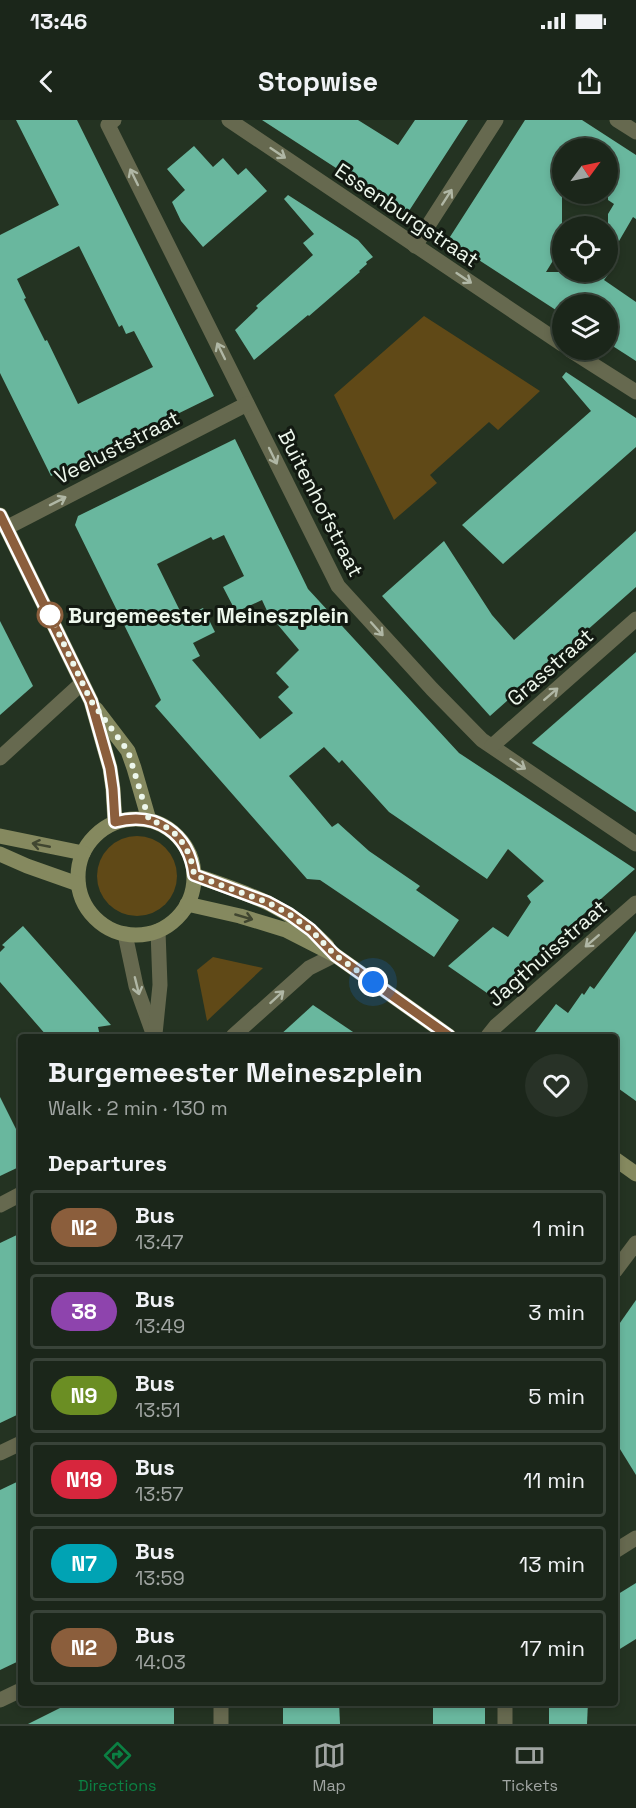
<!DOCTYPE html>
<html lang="en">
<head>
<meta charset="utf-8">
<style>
  body { margin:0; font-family:"Space Grotesk",sans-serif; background:#283227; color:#f1f3f6; height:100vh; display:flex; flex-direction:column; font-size:22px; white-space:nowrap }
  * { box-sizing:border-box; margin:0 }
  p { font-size:20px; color:#a0a5a2 }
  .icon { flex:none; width:33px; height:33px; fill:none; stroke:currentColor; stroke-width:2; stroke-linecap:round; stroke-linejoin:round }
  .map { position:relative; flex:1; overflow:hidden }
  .side { position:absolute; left:18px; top:914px; width:600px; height:672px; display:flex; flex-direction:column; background:#1b261a; border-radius:6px; box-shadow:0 3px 9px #0003,0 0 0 2px #394339 }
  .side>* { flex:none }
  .badge { padding:0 12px; border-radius:20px; font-size:21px; line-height:39px }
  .needle { width:39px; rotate:57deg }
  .controls { position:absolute; left:552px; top:18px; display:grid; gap:12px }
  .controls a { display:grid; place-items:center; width:66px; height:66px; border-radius:50%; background:#1b261a; box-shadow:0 3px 9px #0003,0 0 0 2px #394339; font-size:30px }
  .you { position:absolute; width:30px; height:30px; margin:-15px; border:4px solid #fff; border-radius:50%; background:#1a73e8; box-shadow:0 0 0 9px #1a73e833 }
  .map>.badge { position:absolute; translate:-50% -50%; box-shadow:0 0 0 3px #fff }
  h2 { padding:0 30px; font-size:22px; line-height:54px }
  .round { display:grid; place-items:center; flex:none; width:63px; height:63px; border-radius:32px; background:#283227 }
  .headline { display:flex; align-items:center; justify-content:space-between; height:102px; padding:0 30px }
  h1 { font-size:28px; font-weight:700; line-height:45px }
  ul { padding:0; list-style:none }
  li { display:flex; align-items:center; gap:18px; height:75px; margin:0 12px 9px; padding:0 18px; border:3px solid #394339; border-radius:6px }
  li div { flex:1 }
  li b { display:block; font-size:22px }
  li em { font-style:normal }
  li .badge { min-width:66px; font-weight:700; text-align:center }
  .status { display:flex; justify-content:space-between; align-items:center; height:42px; padding:0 30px; background:#1b261a; direction:ltr }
  .status svg { height:16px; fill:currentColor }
  header { display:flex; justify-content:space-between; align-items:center; height:78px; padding:0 30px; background:#1b261a; font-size:27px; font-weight:700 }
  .dock { display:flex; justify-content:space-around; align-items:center; height:84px; border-top:2px solid #394339; background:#1b261a; font-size:16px; color:#a0a5a2 }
  .dock a { display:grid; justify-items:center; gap:3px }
  .dock .selected { color:#0b8043 }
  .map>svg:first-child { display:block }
</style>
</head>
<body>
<div class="status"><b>13:46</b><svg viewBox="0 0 49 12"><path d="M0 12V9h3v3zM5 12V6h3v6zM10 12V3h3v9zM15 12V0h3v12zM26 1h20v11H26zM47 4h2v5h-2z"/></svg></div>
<header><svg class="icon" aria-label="back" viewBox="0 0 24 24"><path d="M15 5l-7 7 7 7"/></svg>Stopwise<svg class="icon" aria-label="share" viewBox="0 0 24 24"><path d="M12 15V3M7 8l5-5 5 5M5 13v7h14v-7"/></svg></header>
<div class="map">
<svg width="636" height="1604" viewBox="0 0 636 1604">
  <rect width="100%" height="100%" fill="#243322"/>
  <!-- green -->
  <g fill="#604917">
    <path d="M424 196 540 271 498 310 489 302 430 355 437 363 394 400 334 275Z"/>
    <circle cx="137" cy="756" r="40"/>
    <path d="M213 837 263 848 207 901 197 850Z"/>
  </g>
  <!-- building -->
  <g fill="#69b79e" fill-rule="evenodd">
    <path d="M16 0H77L214 276 51 356 0 253V115L59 85ZM79 126 119 207 122 205 126 214 134 211 153 247 78 284 47 220 45 221 24 179 26 178 17 159Z"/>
    <path d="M262 0H358L398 25 415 0H468L407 94Z"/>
    <path d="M525 0H582L636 35V99L633 97 608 140V94L614 84 608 80V28H562V126L546 152H610L604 160 636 182V241L608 223V184H562V194L448 120Z"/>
    <path d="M194 26 213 47 223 38 238 55 246 48 267 71 203 127 181 101 172 82 185 70 167 49Z"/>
    <path d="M288 75 358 120 373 137 366 142 367 144 359 151 360 152 309 196 308 195 254 240 235 210 258 188 256 186 313 135 303 123 314 114 284 79Z"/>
    <path d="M566 252 636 298V327L503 444 462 405 591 291 562 257Z"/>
    <path d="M235 319 308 469 459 633 635 749 494 873H487L448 846 493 807 508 817 531 782 527 776 544 761 508 729 487 759 389 692 342 640 339 643 324 627 289 656 332 707 338 703 369 731 420 766 416 770 459 800 434 837 320 760 307 759 155 586 161 580 75 405 78 396ZM224 415 244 456 223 467 236 492 262 480 268 493 299 530 276 553 289 567 278 577 293 593 260 619 192 540 200 536 193 523 215 512 203 488 183 497 157 444 211 417 213 420Z"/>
    <path d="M636 411V467L490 596 382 476 444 421 492 495 514 520Z"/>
    <path d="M0 501 33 566 0 595Z"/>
    <path d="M636 532V692L532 623Z"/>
    <path d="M23 806 111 905 98 907 100 916H47L0 862V832L5 827 2 825Z"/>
    <path d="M636 811V981L615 966V916H532L556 884 568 893 582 873 584 875 590 866 594 869Z"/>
    <path d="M313 885 359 916H279Z"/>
    <path d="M0 977 21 1019V1046L0 1056Z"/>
    <path d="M21 1113V1293L0 1303V1123Z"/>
    <path d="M636 1180V1355L615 1321V1210Z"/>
    <path d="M21 1360V1540L0 1550V1370Z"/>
    <path d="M636 1463V1519L615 1532V1476Z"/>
    <path d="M72 1582H174V1604H28Z"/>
    <path d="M283 1582H339L340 1604H283Z"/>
    <rect x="433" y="1582" width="52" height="22"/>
    <path d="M549 1582H588L587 1604H549Z"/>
  </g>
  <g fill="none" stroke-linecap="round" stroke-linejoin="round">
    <!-- street -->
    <g stroke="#66694f" stroke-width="15">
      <path d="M114 0 108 5 338 466 432 569 482 620 636 724"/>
      <path d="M229 0 562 224"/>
      <path d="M617 0 636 12"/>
      <path d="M415 126 496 0"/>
      <path d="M570 230 636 272"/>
      <path d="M6 408 247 284"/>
      <path d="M492 626 636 499"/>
      <path d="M0 638 82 563"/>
      <path d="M125 814 136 866 154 916"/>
      <path d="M155 914 160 865 158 811"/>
      <path d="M233 916 309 848 335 835"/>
      <path d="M488 916 496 906 636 783"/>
      <path d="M0 1085 21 1074"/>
      <path d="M615 1151 636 1123"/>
      <path d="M0 1333 21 1323"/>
      <path d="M615 1431 636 1418"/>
      <path d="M0 1580 21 1570"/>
      <path d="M221 1582V1604"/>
      <path d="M505 1582V1604"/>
    </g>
    <!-- secondary -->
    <g stroke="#85895f" stroke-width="15">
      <path d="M0 395 91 581 110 648 113 669 115 702"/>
      <path d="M96 589 128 631 134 648 149 700"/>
      <circle cx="136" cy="757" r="58"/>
      <path d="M0 716 83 733"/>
      <path d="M0 734 27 746 78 764"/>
      <path d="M194 755C246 773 288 785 327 826"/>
      <path d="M187 784 240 796 286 810 335 835 449 916"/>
      <path d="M615 1039 636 1054"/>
    </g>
  </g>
  <!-- one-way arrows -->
  <defs><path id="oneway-shaft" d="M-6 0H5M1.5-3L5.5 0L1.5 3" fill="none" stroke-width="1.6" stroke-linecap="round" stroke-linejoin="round" transform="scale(1.5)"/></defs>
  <g stroke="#b0b7a5">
    <use href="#oneway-shaft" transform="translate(278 33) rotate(34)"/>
    <use href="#oneway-shaft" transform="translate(134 57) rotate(-116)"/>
    <use href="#oneway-shaft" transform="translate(447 77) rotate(-57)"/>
    <use href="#oneway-shaft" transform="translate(464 158) rotate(34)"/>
    <use href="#oneway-shaft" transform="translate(221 231) rotate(-116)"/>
    <use href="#oneway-shaft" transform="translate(273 336) rotate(64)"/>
    <use href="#oneway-shaft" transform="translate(58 381) rotate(-27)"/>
    <use href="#oneway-shaft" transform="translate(377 509) rotate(48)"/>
    <use href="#oneway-shaft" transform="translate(551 574) rotate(-41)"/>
    <use href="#oneway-shaft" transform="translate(518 644) rotate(34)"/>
    <use href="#oneway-shaft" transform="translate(592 821) rotate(139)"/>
    <use href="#oneway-shaft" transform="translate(137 866) rotate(76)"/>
    <use href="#oneway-shaft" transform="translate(277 877) rotate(-42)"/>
  </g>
  <g stroke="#404630">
    <use href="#oneway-shaft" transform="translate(41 725) rotate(-169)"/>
    <use href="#oneway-shaft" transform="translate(244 797) rotate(16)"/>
  </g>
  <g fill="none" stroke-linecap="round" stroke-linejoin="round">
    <defs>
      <path id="line" d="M0 395 91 581 110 648 113 669 115 702C156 691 189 713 194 755L267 782 289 794 311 810 335 835 449 916"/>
    </defs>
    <!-- line casing -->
    <use href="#line" stroke="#fff" stroke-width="14"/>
    <!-- line -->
    <use href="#line" stroke="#8b5e3c" stroke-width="9"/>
    <!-- walk -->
    <path stroke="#edf7ec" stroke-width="6" stroke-dasharray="0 10.8" d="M50 495 91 581 128 631 149 700C176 707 191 728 194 755L267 782 289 794 311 810 335 835 373 862"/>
  </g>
  <!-- markers -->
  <circle fill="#fff" stroke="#8b5e3c" stroke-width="3" cx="50" cy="495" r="12"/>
  <g text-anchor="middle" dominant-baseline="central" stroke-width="6" stroke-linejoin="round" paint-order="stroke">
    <!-- street labels -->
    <g font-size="21" fill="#edf7ec" stroke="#121911">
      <text transform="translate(407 95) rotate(34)">Essenburgstraat</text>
      <text transform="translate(117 327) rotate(-27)">Veeluststraat</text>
      <text transform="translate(321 383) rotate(63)">Buitenhofstraat</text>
      <text transform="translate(550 547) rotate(-41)">Grasstraat</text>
      <text transform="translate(547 833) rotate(-41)">Jagthuisstraat</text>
    </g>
    <!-- stop labels -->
    <g font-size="21" font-weight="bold" fill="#edf7ec" stroke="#121911" text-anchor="start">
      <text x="68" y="495">Burgemeester Meineszplein</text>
    </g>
  </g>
</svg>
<div class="controls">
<a><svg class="needle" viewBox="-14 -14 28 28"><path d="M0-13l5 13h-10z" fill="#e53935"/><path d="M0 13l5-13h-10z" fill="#a0a5a2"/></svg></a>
<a><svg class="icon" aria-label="locate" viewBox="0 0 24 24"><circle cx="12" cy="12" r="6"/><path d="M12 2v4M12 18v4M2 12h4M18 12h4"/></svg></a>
<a><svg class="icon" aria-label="layers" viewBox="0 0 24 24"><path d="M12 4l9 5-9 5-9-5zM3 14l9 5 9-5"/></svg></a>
</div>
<div class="you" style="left:373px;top:862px"></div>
<section class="side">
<div class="headline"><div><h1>Burgemeester Meineszplein</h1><p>Walk · 2 min · 130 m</p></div><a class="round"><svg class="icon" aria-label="heart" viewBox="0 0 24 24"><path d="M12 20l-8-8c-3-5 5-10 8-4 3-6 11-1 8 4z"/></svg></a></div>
<h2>Departures</h2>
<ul>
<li><span class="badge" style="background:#8b5e3c;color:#fff">N2</span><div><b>Bus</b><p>13:47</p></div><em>1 min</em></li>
<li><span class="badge" style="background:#8e44ad;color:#fff">38</span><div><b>Bus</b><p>13:49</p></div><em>3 min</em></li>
<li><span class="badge" style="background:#6b8e23;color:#fff">N9</span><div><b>Bus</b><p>13:51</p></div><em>5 min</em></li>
<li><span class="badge" style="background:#d7263d;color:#fff">N19</span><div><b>Bus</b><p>13:57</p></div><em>11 min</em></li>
<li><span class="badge" style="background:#00a3b4;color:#fff">N7</span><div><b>Bus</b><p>13:59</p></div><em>13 min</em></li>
<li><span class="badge" style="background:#8b5e3c;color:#fff">N2</span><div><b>Bus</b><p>14:03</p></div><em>17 min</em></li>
</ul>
</section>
</div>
<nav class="dock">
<a class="selected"><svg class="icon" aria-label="directions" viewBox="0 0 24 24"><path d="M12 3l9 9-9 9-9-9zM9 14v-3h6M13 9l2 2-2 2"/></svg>Directions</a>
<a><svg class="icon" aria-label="map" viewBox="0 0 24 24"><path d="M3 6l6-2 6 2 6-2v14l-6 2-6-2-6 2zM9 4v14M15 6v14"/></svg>Map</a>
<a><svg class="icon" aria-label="tickets" viewBox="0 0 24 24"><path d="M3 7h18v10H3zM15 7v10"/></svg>Tickets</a>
</nav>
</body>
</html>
